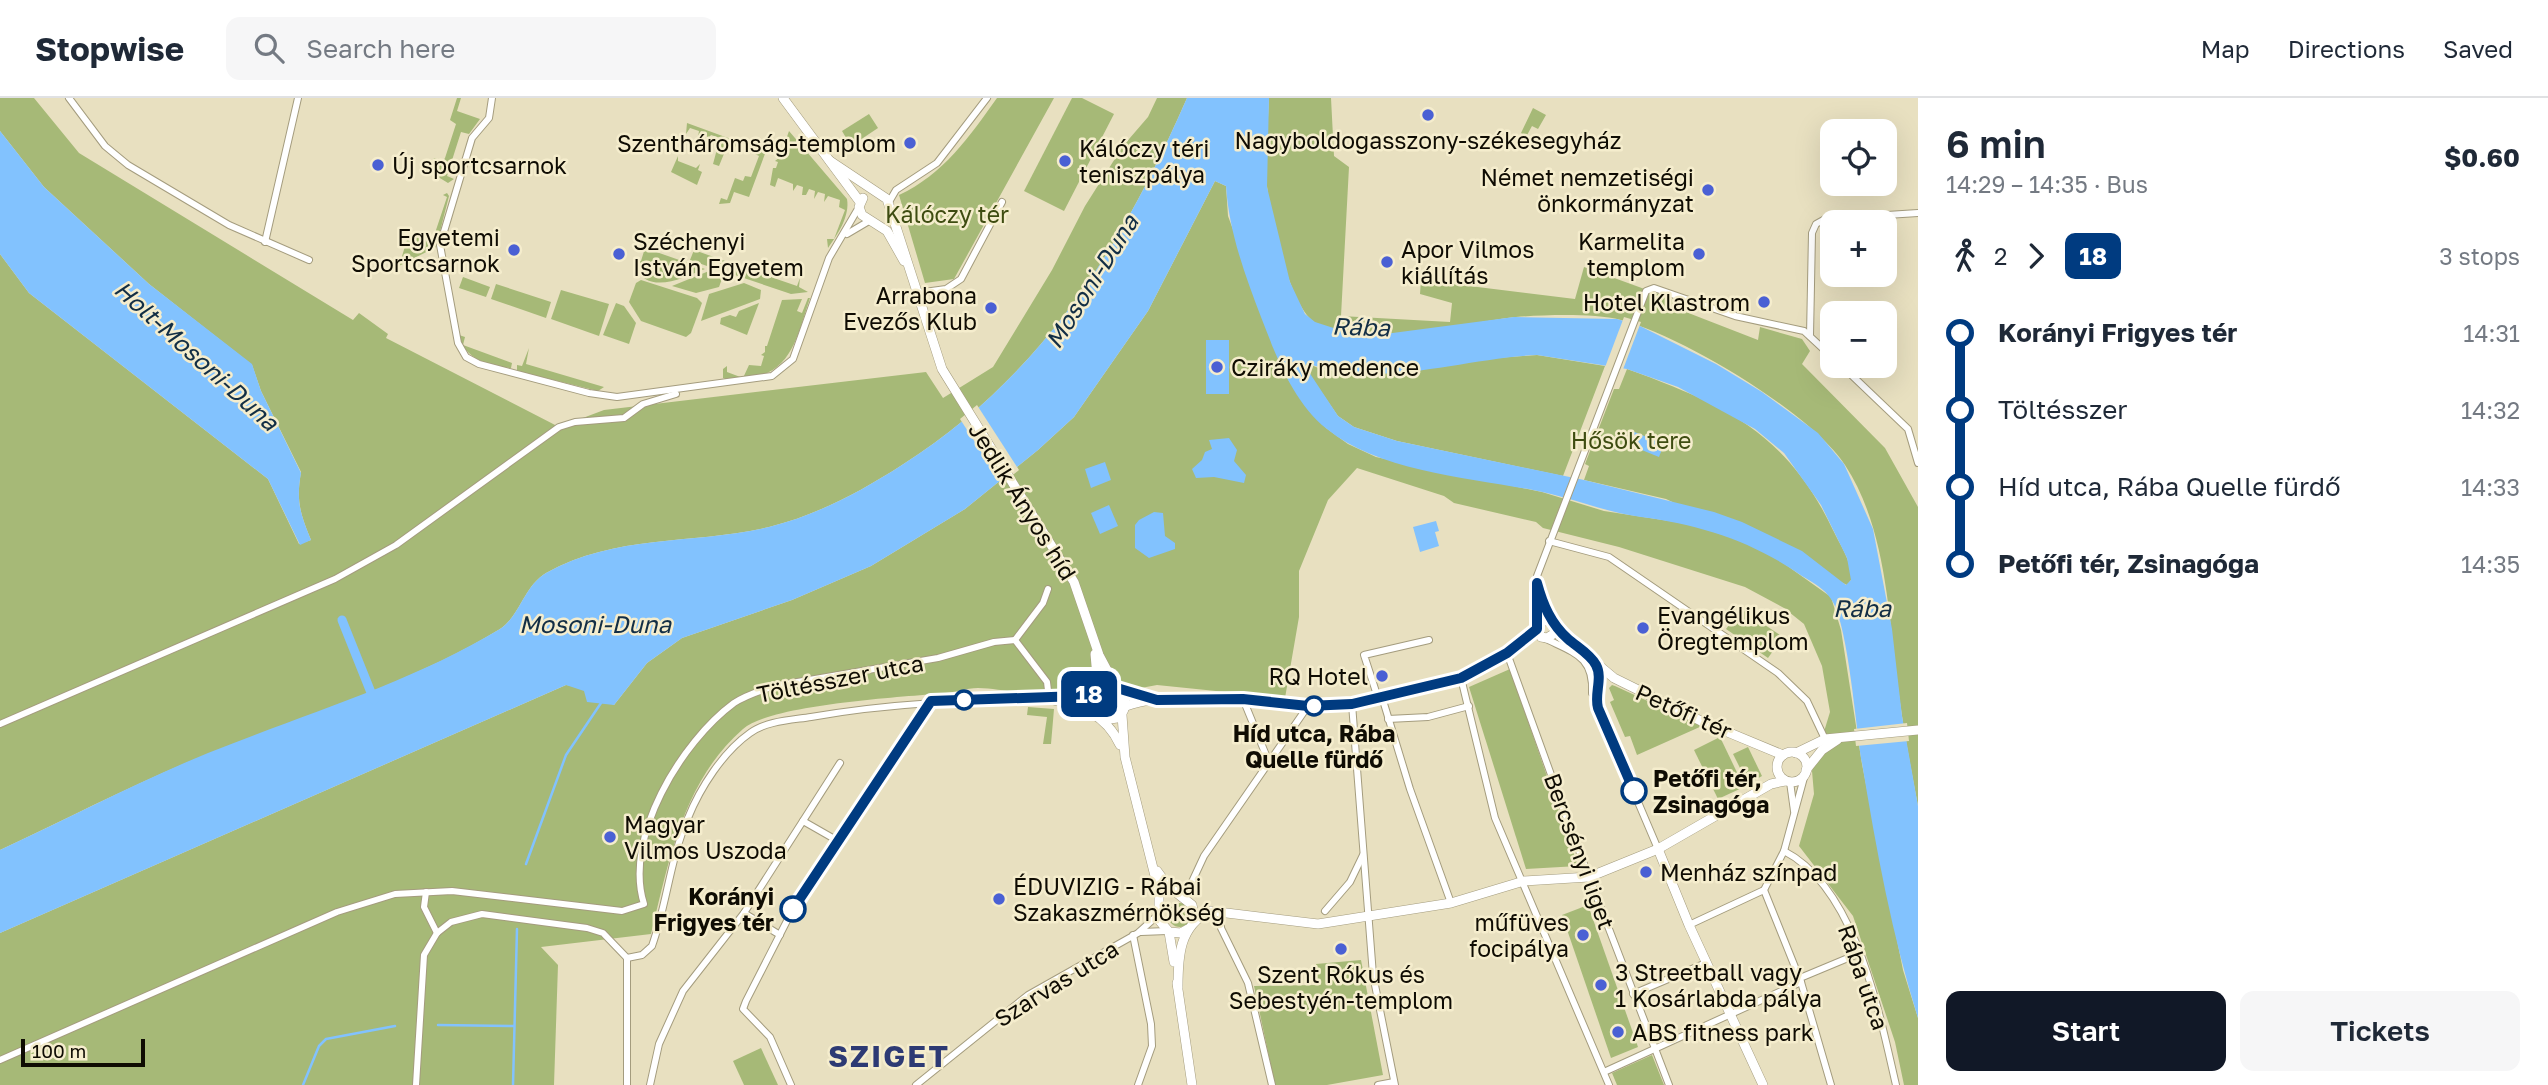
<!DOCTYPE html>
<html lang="en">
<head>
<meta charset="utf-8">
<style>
  body { margin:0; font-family:"Golos Text",sans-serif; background:#f6f6f7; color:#1f2937; height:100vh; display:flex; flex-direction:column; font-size:26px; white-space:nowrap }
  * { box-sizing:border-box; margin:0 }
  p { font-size:23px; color:#747a83 }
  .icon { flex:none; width:38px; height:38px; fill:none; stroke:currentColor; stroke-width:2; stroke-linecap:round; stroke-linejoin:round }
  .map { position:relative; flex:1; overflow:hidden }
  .panel { display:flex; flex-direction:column; background:#fff; width:630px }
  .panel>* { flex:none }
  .badge { padding:0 14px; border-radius:10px; font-size:24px; line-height:46px }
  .controls { position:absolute; left:1820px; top:21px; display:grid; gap:14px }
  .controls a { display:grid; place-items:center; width:77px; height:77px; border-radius:14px; background:#fff; box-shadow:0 7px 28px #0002; font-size:35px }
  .scale { position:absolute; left:21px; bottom:18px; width:124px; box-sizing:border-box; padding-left:7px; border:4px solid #0f0c03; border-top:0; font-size:19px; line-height:24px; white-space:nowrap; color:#0f0c03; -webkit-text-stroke:5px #f5edcd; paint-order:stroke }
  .map>.badge { position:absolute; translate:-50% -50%; box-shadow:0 0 0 4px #fff }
  .legs { display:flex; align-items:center; gap:10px; height:77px; padding:0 28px; font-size:23px }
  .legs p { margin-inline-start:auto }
  .head { display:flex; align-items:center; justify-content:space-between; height:119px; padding:0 28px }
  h1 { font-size:38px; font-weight:600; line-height:52px }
  .button { display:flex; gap:14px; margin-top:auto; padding:14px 28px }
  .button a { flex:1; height:80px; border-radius:14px; background:#111827; color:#fff; font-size:28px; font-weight:600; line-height:80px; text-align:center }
  .button a+a { background:#f6f6f7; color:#1f2937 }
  ul { padding:0 28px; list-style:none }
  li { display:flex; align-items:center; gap:24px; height:77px; font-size:26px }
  li i { display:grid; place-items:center; width:10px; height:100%; margin:0 9px; background:currentColor }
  li i::after { content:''; width:18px; height:18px; margin:-9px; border:5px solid; border-radius:50%; background:#fff }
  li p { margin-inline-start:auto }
  li:first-child i { background:linear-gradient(#0000 50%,currentColor 0) }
  li:last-child i { background:linear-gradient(currentColor 50%,#0000 0) }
  header { display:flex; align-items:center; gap:42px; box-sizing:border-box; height:98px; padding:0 35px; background:#fff; border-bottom:2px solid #e0e1e3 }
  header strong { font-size:33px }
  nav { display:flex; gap:38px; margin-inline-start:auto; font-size:24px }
  .search { width:490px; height:63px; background:#f6f6f7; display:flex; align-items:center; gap:18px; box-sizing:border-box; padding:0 24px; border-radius:14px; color:#747a83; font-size:26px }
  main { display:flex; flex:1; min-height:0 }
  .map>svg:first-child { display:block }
</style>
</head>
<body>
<header>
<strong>Stopwise</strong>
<div class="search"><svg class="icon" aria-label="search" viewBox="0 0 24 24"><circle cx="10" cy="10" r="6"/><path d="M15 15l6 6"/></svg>Search here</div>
<nav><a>Map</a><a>Directions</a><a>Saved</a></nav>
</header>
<main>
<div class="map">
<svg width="1918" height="987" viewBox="0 0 1918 987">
  <rect width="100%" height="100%" fill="#e8e0c0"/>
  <!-- green -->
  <g fill="#a6b977">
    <path d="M0 0H34L79 55 353 222 359 215 388 236 386 240 559 329 604 312 926 274 943 300 993 269 1052 172 1085 108 1123 48 1148 19 1157 0H1187C1122 149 1042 278 902 367 860 394 817 417 769 429 693 447 618 435 546 475 524 488 520 518 500 531 410 586 305 617 208 656 137 684 69 720 0 752V156L29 195 268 381 299 446 311 442C300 415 296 403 301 374L261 293 252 267 149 186 44 89 0 33Z"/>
    <path d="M457 0H461L457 13 480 21 469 36 461 34 447 78 454 81 448 85 430 74 436 75 437 69 432 67 434 60 443 63 445 60 456 26 450 22Z"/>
    <path d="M997 0H1054L954 181 925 185 899 97C944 76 969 39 997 0Z"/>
    <path d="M1072 0H1082L1114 16 1064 113 1024 93Z"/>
    <path d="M1269 0H1331L1334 58 1349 69 1341 218 1450 224 1452 205 1420 196 1421 182 1575 201 1584 169 1672 201 1673 209 1758 242 1760 229 1802 241 1810 253 1802 266 1885 350 1918 409V708C1910 666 1902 624 1897 581 1888 510 1885 428 1845 367 1810 314 1682 238 1621 222 1593 215 1545 217 1516 219 1465 224 1358 254 1314 224 1289 206 1270 119 1267 88 1264 59 1268 29 1269 0Z"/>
    <path d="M1533 10 1546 17 1538 31 1532 28 1526 39 1521 35Z"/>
    <path d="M869 16 878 30 851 48 842 33Z"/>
    <path d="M687 25 739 44 737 49 728 46 719 68 713 66 720 40 711 37 707 42V35L701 33 698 39 699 33 690 30 686 36Z"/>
    <path d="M789 33 847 101C850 118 838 136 828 150L827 141H834L845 112 839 109 840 102 828 98 824 104 825 96 818 94 814 101 815 93 809 91 806 97H802L803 89 797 87 793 93V86L778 80 775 89 770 87 773 70H776L778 64 775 63 780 59Z"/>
    <path d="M756 49 766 53 749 99 734 94 730 105 719 106 721 100 727 102 735 80 743 83 745 78 751 79 759 58 753 55Z"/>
    <path d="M678 58V63L696 70 700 66 698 72 702 74 697 87 671 74Z"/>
    <path d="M1215 83 1226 88 1228 118 1289 283 1326 330 1348 346 1376 359 1542 394 1604 413 1689 426 1746 444 1772 457 1831 499 1841 532 1862 666 1903 872 1918 920V987H1904L1895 944 1853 818 1799 748 1814 696 1812 673 1830 614 1822 568 1804 526 1784 510 1745 489 1619 449 1543 430 1536 424 1454 405 1444 398 1357 370 1328 402 1299 473V519L1285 600 1157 587 1125 593 1119 579C1091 581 1063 593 1036 595 1015 596 997 590 978 590 966 590 957 594 946 595 904 599 772 606 743 631 683 683 669 763 651 836L541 849 558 867 554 987H0V835L566 587 576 588 614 607 647 565 682 540 792 502 871 468 965 411 1038 352 1074 319 1148 213Z"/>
    <path d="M447 95 449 98 436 149 399 168 407 142 413 144 415 139 432 144 447 99 443 97Z"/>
    <path d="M645 150 705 171C682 180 649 198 634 168L637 162 641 163Z"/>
    <path d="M694 152 728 164 724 174 690 162Z"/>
    <path d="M733 166 797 188 800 180 799 189 808 194 791 196 729 175Z"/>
    <path d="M709 173 723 178 719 189 696 195 672 188Z"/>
    <path d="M463 179 490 189 486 199 459 190Z"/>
    <path d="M641 182 697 200 702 205 691 235 686 239 641 223 629 204 636 185Z"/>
    <path d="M744 185 761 192 760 201 701 223 709 196Z"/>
    <path d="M496 186 551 204 546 220 491 201Z"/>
    <path d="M561 192 609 206 599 238 551 221Z"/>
    <path d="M808 200H810C798 235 793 273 751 280 742 281 731 284 723 280V271L727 268V274L743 280 749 267 761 268 764 258 761 257 765 254V248H767L782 202 802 201 797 213 802 215Z"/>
    <path d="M616 205 624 208 636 225 629 246 603 237Z"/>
    <path d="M759 205 747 237 720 226 721 220 730 217 736 219 739 213Z"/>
    <path d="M459 237 465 239 463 247 512 265 511 270C489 268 464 261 459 237Z"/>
    <path d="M529 250 526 266 604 289 598 293 517 273V267L522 268Z"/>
    <path d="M1537 257 1605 268 1563 378 1397 343 1354 329 1338 318 1304 269 1306 265 1326 273Z"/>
    <path d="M1627 271C1724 306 1787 335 1833 432 1840 447 1853 465 1851 482L1847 487 1666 401 1584 382 1589 368 1585 366 1614 291H1619Z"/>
    <path d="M1741 511 1783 539 1768 560 1726 531Z"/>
    <path d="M1510 571 1578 768 1526 771 1469 589Z"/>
    <path d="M1612 587 1615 588 1702 628 1637 657 1630 638 1625 639 1610 604 1614 602 1609 590Z"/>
    <path d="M1028 609 1054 611 1051 646H1043L1047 619 1027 617Z"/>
    <path d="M1720 639 1744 689 1718 701 1694 652Z"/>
    <path d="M1748 649 1762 678 1748 686 1733 656Z"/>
    <circle cx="1180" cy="817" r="12"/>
    <path d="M1588 807 1638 949 1611 960 1562 817Z"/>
    <path d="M1361 862 1383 977 1327 987H1275L1254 888 1316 887V866Z"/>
    <path d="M761 950 778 987H744L733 963Z"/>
    <path d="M1652 957 1664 987H1617L1612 975Z"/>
  </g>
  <!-- water -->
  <g fill="#82c2fe" fill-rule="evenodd">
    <path d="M1187 0H1269L1267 89 1290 184 1305 216 1315 224 1352 236H1385L1514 219 1617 221 1640 228 1716 266 1762 294 1818 335 1844 366 1873 431 1892 531 1902 618 1918 708V920C1892 838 1876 750 1862 665 1856 631 1848 524 1831 501 1825 491 1812 484 1802 478 1752 443 1701 427 1641 419 1604 414 1570 399 1533 392 1469 380 1378 373 1327 331 1293 304 1276 258 1261 219 1245 177 1229 134 1226 88L1215 83 1148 213 1074 319 1038 352 965 411 871 468 792 502 682 540 647 565 614 607 587 604 584 593 566 587 0 835V752C69 720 137 684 208 655 305 616 410 585 500 531 520 518 524 488 546 475 618 435 693 447 769 429 817 417 860 394 902 367 1042 278 1122 149 1187 0ZM1537 257 1627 271 1678 289 1755 331 1784 355 1821 407 1847 460 1851 482 1846 487 1802 453 1742 424 1714 414 1584 382 1397 343 1354 329 1338 318 1305 268 1307 265C1378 292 1463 260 1537 257Z"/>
    <path d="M0 33 44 89 149 186 252 266 261 293 301 375C296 403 300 415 311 442L300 447 268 381 29 195 0 156Z"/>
    <rect x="1206" y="242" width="23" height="54"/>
    <path d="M1632 333 1664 346 1659 359 1627 346Z"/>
    <path d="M1229 340 1237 352 1234 363 1246 377 1244 385 1214 379 1196 380 1192 371 1202 362 1205 354 1212 351 1209 342Z"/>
    <path d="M1105 364 1111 382 1091 390 1085 371Z"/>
    <path d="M1109 407 1118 428 1100 436 1091 415Z"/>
    <path d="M1154 414 1163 415 1165 438 1175 445V451L1149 460 1135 450V427L1139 422Z"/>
    <path d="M1436 423 1439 433 1435 434 1439 448 1420 454 1413 429Z"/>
  </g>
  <!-- pier -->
  <g fill="#e8e0c0">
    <path d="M1624 219 1641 224 1622 274 1604 272Z"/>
    <path d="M977 307 1019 372 1002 386 960 321Z"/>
    <path d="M1907 625 1909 643 1856 648 1854 631Z"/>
  </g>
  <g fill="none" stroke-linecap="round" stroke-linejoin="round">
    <!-- stream -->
    <g stroke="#82c2fe" stroke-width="2.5">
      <path d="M526 766 566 657 601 605"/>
      <path d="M438 927 514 928"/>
      <path d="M303 987 319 948 326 941 395 928"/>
      <path d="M513 987 517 831"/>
    </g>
    <!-- canal -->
    <path stroke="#82c2fe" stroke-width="9" d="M342 522 374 602"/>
    <defs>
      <g id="street">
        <path d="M69 0 105 48 128 67 229 127 309 162"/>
        <path d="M492 0 489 20 472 40 440 147 458 245 466 259 479 266 589 295 617 299 772 278 793 261 829 160 859 109"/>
        <path d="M889 104 896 92 937 65 987 0"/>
        <path d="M847 136 869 123"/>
        <path d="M265 144 298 0"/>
        <path d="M917 195 946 191 961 181 1002 104"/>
        <path d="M1810 238 1812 135 1816 126 1825 121 1918 115"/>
        <path d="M1842 268 1908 331 1918 365"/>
        <path d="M1549 443 1609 459 1778 575 1807 603 1825 641"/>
        <path d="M1538 490 1552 523"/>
        <path d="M1537 527V478L1646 193 1654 190 1735 218 1804 233 1832 259"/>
        <path d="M1544 540C1574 555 1594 558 1592 595"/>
        <path d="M1015 542 1043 505 1048 491"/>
        <path d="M1507 555 1571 732 1669 987"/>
        <path d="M1596 567 1598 610 1658 751"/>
        <path d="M1461 580 1495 720 1609 987"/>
        <path d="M1382 599 1410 691 1451 805"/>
        <path d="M1378 600 1364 557 1429 542"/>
        <path d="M1243 601 1268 662"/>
        <path d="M1352 606 1373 877 1395 987"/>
        <path d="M1388 621 1428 619 1469 608"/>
        <path d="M0 626 335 481 396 447 559 329 575 324 624 320 643 306 676 296"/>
        <path d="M1790 684 1794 713"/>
        <path d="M803 723 838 743"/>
        <path d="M1784 753C1856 790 1879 914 1896 987"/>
        <path d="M1764 792 1801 884 1831 987"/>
        <path d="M426 794 424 809 437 835"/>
        <path d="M1184 801 1204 758 1308 608"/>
        <path d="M1325 813 1350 784 1363 757"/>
        <path d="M1221 814V830L1248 885 1272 987"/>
        <path d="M744 815 780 837"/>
        <path d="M1689 827 1764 792 1784 753 1805 676"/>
        <path d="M1141 834 1167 833"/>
        <path d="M1133 837 1151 926 1152 948 1138 987"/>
        <path d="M1800 880 1860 855"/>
        <path d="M1633 896 1706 865"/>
        <path d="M0 962 337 814 395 796 452 793 622 813 644 806C623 740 681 644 734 605 746 597 760 593 774 588L938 560 994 544 1015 542 1047 584 1049 601C969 602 891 605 811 619 792 622 766 623 750 635 723 654 700 690 688 720 670 761 667 806 652 848L642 857 627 860"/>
        <path d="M1604 974 1801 884"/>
        <path d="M416 987 424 857 437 835 451 824 482 816 587 830 603 835 627 860"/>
        <path d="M627 987V860"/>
        <path d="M650 987 659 946 683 893 744 815 840 665"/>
        <path d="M791 987 770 939 743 911 746 903 793 811 931 603"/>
        <path d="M916 987 1028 897 1138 835 1158 817"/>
        <path d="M1378 987 1394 984"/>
      </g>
      <g id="secondary">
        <path d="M783 0 860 104"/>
        <path d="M830 63 887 101 942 271 1074 484 1099 557 1116 589"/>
        <path d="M863 100 859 109 862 117 887 133 904 163"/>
        <path d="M1556 529 1555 535 1547 540 1541 539 1537 531 1540 524 1550 522 1566 540 1614 580 1701 623 1783 657"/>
        <path d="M1095 556 1098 590"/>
        <path d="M1121 591 1151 600"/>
        <path d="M1062 599 1094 594"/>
        <path d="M1049 601C1080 607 1106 616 1120 647"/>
        <path d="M1126 608C1163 595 1225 599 1265 602 1279 604 1293 608 1308 608 1366 609 1501 581 1537 531"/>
        <path d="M1093 614 1091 599C1107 571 1141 601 1117 620L1103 622"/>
        <path d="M1122 617 1125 659 1159 794V822L1169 834 1181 835 1188 831"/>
        <circle cx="1792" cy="669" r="15"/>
        <path d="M1796 655 1825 641 1918 632"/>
        <path d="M1806 672 1822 652 1837 642"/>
        <path d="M1658 751 1689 827 1763 987"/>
        <path d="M1157 773 1168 788 1192 807 1195 821"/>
        <path d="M1169 834 1174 864"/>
        <path d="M1177 885 1192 987"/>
        <path d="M1178 889C1178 859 1179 828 1210 813L1318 826 1451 805 1524 783 1589 779 1658 751 1771 686 1785 683"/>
      </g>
    </defs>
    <!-- street casing -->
    <use href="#street" stroke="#a49c7e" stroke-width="8"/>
    <!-- secondary casing -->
    <use href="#secondary" stroke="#a49c7e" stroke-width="10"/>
    <!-- street -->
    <use href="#street" stroke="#fff" stroke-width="6"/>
    <!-- secondary -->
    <use href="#secondary" stroke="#fff" stroke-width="9"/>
  </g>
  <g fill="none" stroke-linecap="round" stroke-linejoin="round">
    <defs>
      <path id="line-1" d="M793 811 931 603 1079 598 1107 587 1157 602 1243 601 1308 608 1352 606 1461 580 1507 555 1537 531V485C1543 507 1551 526 1568 541 1577 549 1590 556 1596 567 1603 580 1594 596 1598 610L1634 693"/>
    </defs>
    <!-- line-1 casing -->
    <use href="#line-1" stroke="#fff" stroke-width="16"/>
    <!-- line-1 -->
    <use href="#line-1" stroke="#003b80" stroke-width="10"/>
  </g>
  <!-- markers -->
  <g fill="#4a60d4" stroke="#f5edcd" stroke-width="2.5">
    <circle cx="1428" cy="17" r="7"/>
    <circle cx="910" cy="45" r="7"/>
    <circle cx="1065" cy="63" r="7"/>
    <circle cx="378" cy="67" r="7"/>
    <circle cx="1708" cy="92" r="7"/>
    <circle cx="514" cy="152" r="7"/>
    <circle cx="619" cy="156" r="7"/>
    <circle cx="1699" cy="156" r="7"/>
    <circle cx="1387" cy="164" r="7"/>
    <circle cx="1764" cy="204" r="7"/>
    <circle cx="991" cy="210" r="7"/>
    <circle cx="1217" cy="269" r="7"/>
    <circle cx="1643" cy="530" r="7"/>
    <circle cx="1382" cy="578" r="7"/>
    <circle cx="610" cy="739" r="7"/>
    <circle cx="1646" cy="774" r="7"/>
    <circle cx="999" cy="801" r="7"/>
    <circle cx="1583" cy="837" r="7"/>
    <circle cx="1341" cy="851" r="7"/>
    <circle cx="1601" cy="887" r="7"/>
    <circle cx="1618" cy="934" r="7"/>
  </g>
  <g fill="#fff" stroke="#003b80" stroke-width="3.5">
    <circle cx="964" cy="602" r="9"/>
    <circle cx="1314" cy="608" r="9"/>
    <circle cx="1634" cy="693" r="12"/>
    <circle cx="793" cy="811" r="12"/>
  </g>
  <g text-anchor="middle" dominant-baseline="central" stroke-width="5" stroke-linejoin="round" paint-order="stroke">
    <!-- poi labels -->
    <g font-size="23" fill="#0f0c03" stroke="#f5edcd" text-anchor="start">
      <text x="1428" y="42" text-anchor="middle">Nagyboldogasszony-székesegyház</text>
      <text x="896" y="45" text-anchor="end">Szentháromság-templom</text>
      <text x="1079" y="50">Kálóczy téri<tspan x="1079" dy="26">teniszpálya</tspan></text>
      <text x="392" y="67">Új sportcsarnok</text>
      <text x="1694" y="79" text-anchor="end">Német nemzetiségi<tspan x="1694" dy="26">önkormányzat</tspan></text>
      <text x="500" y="139" text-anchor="end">Egyetemi<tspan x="500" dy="26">Sportcsarnok</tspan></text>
      <text x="633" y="143">Széchenyi<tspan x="633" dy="26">István Egyetem</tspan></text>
      <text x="1685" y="143" text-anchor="end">Karmelita<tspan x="1685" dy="26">templom</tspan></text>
      <text x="1401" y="151">Apor Vilmos<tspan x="1401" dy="26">kiállítás</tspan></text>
      <text x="977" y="197" text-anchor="end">Arrabona<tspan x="977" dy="26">Evezős Klub</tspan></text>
      <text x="1750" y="204" text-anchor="end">Hotel Klastrom</text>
      <text x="1231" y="269">Cziráky medence</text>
      <text x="1657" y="517">Evangélikus<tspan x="1657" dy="26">Öregtemplom</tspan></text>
      <text x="1368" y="578" text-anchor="end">RQ Hotel</text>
      <text x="624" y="726">Magyar<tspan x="624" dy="26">Vilmos Uszoda</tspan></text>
      <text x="1660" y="774">Menház színpad</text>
      <text x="1013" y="788">ÉDUVIZIG - Rábai<tspan x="1013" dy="26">Szakaszmérnökség</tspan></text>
      <text x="1569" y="824" text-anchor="end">műfüves<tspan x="1569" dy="26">focipálya</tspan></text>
      <text x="1615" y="874">3 Streetball vagy<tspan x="1615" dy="26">1 Kosárlabda pálya</tspan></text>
      <text x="1341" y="876" text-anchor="middle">Szent Rókus és<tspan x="1341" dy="26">Sebestyén-templom</tspan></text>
      <text x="1632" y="934">ABS fitness park</text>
    </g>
    <!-- park labels -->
    <g font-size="23" fill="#3e4c11" stroke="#f5edcd">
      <text x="947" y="116">Kálóczy tér</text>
      <text x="1631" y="342">Hősök tere</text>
    </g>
    <!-- street labels -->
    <g font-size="23" fill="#0f0c03" stroke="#f5edcd">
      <text transform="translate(1023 403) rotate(58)">Jedlik Ányos híd</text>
      <text transform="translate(840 580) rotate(-11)">Töltésszer utca</text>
      <text transform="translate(1684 613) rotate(24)">Petőfi tér</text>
      <text transform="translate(1580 753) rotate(70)">Bercsényi liget</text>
      <text transform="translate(1864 879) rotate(71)">Rába utca</text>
      <text transform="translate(1056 885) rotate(-32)">Szarvas utca</text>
    </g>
    <!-- stop labels -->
    <g font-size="23" font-weight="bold" fill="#0f0c03" stroke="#f5edcd">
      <text x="1314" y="635">Híd utca, Rába<tspan x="1314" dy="26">Quelle fürdő</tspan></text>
      <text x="1653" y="680" text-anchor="start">Petőfi tér,<tspan x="1653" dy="26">Zsinagóga</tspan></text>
      <text x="774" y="798" text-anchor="end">Korányi<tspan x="774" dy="26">Frigyes tér</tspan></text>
    </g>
    <!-- water labels -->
    <g font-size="24" font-style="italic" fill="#122e45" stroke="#f5edcd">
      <text transform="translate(1091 183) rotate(-58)">Mosoni-Duna</text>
      <text transform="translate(1361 228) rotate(2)">Rába</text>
      <text transform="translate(197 257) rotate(42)">Holt-Mosoni-Duna</text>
      <text x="1862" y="509">Rába</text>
      <text x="595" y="525">Mosoni-Duna</text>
    </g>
    <!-- district labels -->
    <g font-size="30" font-weight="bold" letter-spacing="2" fill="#2d3a74" stroke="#f5edcd">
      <text x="889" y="958">SZIGET</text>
    </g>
  </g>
</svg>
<div class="controls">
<a><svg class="icon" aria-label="locate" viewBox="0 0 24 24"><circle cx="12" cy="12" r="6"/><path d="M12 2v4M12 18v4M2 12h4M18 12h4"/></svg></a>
<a>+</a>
<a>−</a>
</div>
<div class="scale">100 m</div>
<b class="badge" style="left:1089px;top:596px;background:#003b80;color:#fff">18</b>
</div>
<section class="panel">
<div class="head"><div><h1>6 min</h1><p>14:29 – 14:35 · Bus</p></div><b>$0.60</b></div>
<div class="legs"><svg class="icon" aria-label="walk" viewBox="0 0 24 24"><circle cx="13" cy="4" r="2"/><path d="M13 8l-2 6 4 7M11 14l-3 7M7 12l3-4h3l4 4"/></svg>2<svg class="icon" aria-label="forward" viewBox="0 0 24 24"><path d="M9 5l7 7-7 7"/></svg><b class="badge" style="background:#003b80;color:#fff">18</b><p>3 stops</p></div>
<ul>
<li><i style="color:#003b80"></i><b>Korányi Frigyes tér</b><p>14:31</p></li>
<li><i style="color:#003b80"></i><span>Töltésszer</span><p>14:32</p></li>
<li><i style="color:#003b80"></i><span>Híd utca, Rába Quelle fürdő</span><p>14:33</p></li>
<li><i style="color:#003b80"></i><b>Petőfi tér, Zsinagóga</b><p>14:35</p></li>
</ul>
<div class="button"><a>Start</a><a>Tickets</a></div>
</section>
</main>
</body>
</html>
